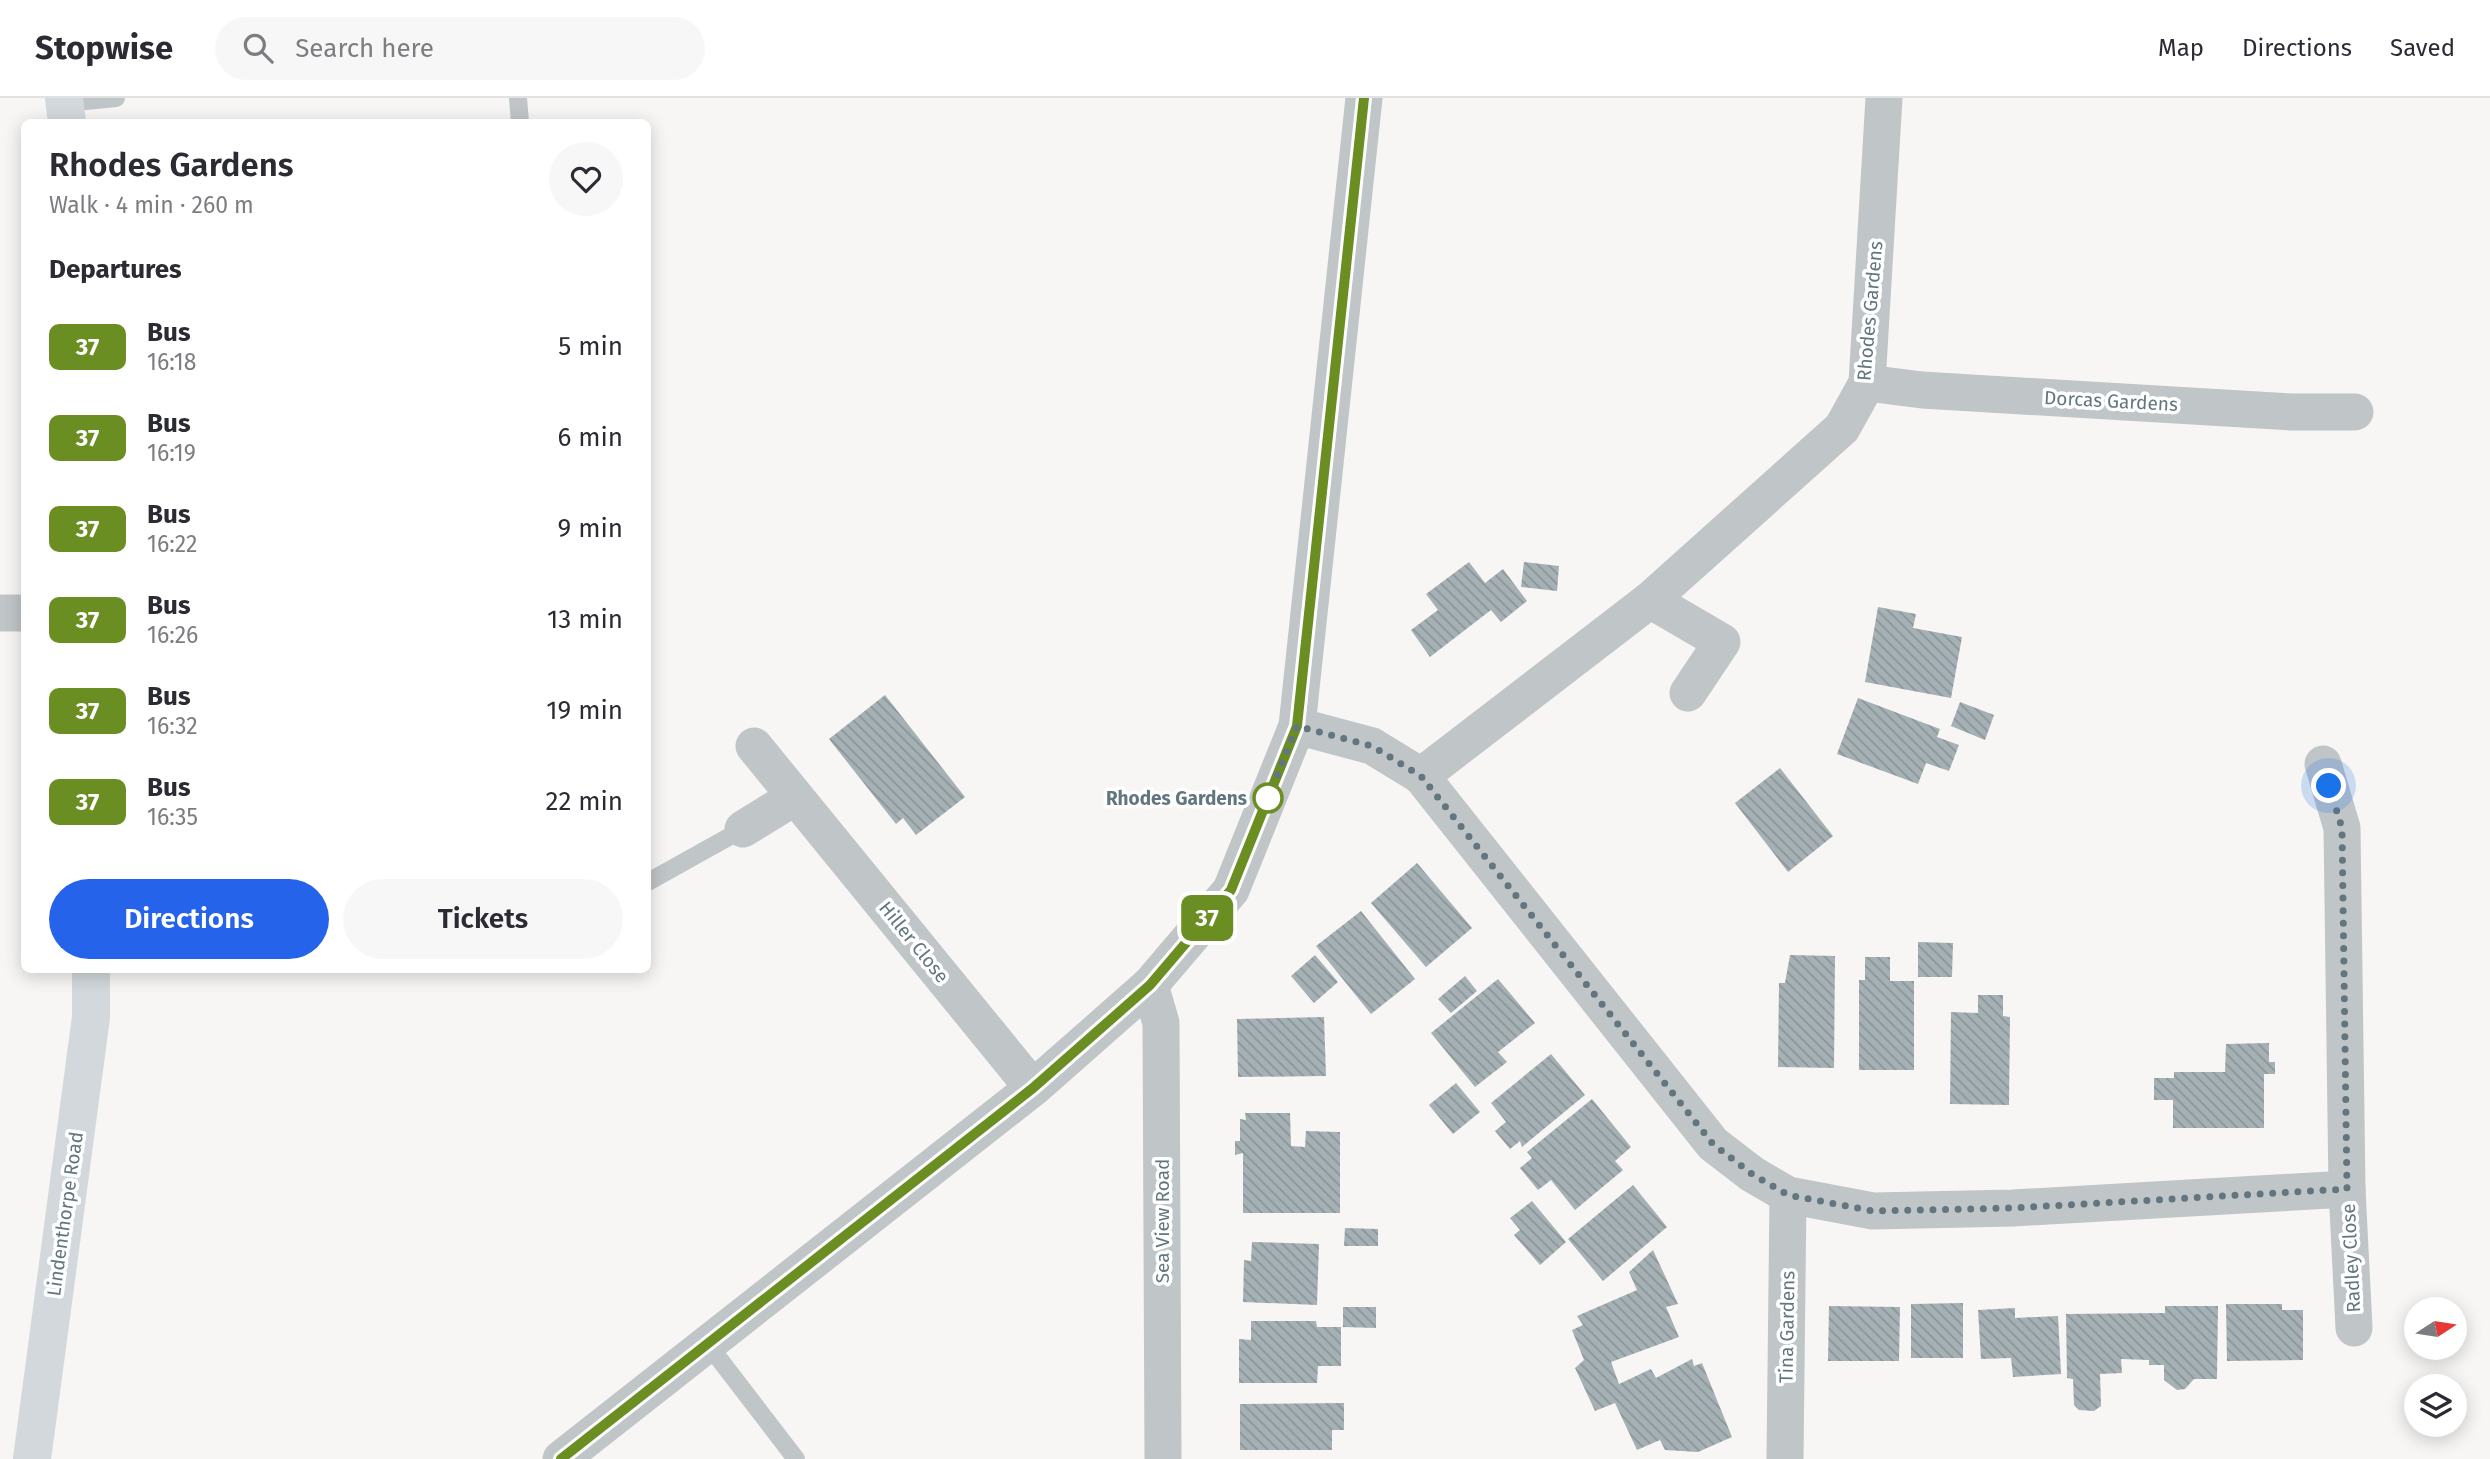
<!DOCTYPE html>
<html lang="en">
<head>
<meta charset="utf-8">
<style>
  body { margin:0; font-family:"Fira Sans",sans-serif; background:#f7f7f7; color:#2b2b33; height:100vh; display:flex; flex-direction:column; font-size:26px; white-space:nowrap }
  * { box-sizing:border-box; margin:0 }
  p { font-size:23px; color:#7c7c81 }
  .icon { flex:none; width:38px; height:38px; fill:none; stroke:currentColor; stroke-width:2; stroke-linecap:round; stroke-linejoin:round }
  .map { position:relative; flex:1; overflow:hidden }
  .side { position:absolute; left:21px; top:21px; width:630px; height:854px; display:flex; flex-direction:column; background:#fff; border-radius:10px; box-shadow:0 4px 18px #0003 }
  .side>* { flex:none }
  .badge { padding:0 14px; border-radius:10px; font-size:24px; line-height:46px }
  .needle { width:46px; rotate:78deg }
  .fabs { position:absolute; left:2404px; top:1199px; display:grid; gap:14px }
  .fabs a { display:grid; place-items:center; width:63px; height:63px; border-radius:50%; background:#fff; box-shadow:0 4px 18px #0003; font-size:35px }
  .you { position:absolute; width:35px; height:35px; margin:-18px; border:5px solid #fff; border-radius:50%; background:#1a73e8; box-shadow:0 0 0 10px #1a73e833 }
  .map>.badge { position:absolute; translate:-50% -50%; box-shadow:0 0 0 4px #fff }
  h2 { padding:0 28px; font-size:26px; line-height:63px }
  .round { display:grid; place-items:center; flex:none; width:74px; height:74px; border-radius:37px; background:#f7f7f7 }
  .summary { display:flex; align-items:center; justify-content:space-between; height:119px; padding:0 28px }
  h1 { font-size:33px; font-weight:600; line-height:52px }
  .primary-button { display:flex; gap:14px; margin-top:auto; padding:14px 28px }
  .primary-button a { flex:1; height:80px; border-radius:42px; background:#2563eb; color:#fff; font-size:28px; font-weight:600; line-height:80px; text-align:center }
  .primary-button a+a { background:#f7f7f7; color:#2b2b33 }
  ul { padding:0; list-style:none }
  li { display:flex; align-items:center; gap:21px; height:91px; padding:0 28px }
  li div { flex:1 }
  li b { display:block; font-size:26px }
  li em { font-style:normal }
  li .badge { min-width:77px; font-weight:700; text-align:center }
  header { display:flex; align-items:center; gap:42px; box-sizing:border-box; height:98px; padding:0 35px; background:#fff; border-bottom:2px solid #e1e1e2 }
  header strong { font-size:33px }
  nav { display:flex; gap:38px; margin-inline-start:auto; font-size:24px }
  .search { width:490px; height:63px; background:#f7f7f7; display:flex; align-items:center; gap:18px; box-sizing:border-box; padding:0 24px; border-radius:38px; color:#7c7c81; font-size:26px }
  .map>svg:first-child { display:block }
</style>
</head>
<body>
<header>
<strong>Stopwise</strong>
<div class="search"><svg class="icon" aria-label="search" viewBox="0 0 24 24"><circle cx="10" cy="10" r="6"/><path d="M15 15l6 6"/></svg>Search here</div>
<nav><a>Map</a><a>Directions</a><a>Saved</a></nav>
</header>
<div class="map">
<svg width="2490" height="1361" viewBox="0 0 2490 1361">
  <defs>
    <pattern id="building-back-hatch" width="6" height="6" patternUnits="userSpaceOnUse" patternTransform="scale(1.75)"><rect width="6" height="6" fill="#a6b1b5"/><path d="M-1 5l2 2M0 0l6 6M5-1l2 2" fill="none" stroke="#8b9598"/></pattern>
  </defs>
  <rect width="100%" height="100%" fill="#f7f6f4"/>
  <!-- building -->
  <g fill="url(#building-back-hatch)">
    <path d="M1469 464 1485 485 1503 471 1527 503 1501 524 1491 512 1430 559 1411 532 1438 512 1426 496Z"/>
    <path d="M1524 464 1559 468 1557 493 1521 489Z"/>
    <path d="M1878 509 1916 516 1913 530 1962 539 1951 600 1865 584Z"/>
    <path d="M885 597 965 699 916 737 903 720 896 726 829 641Z"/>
    <path d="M1858 600 1940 631 1937 639 1959 647 1949 673 1926 665 1918 686 1837 656Z"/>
    <path d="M1960 604 1994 617 1985 642 1951 628Z"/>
    <path d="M1780 670 1833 738 1788 774 1735 705Z"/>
    <path d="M1417 765 1472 830 1426 869 1371 805Z"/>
    <path d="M1361 813 1415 881 1371 916 1316 848Z"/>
    <path d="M1918 844 1953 845 1952 879H1918Z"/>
    <path d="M1315 857 1338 884 1314 905 1291 878Z"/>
    <path d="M1790 857 1835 858 1834 970 1778 969 1779 885H1785Z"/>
    <path d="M1865 859H1890V883H1914V972H1859V882H1865Z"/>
    <path d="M1465 878 1477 893 1451 915 1438 901Z"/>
    <path d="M1498 881 1535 925 1498 954 1507 964 1475 989 1431 935Z"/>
    <path d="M1978 897H2003V918L2010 919 2009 1007 1950 1006 1951 914 1978 915Z"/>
    <path d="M1324 919 1326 978 1238 979 1237 921Z"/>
    <path d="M2269 945V964H2275V976H2264V1030H2173V1002H2154V980H2174V974H2225L2226 946Z"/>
    <path d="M1551 956 1585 997 1522 1049 1520 1043 1510 1051 1495 1033 1506 1024 1491 1005Z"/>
    <path d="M1456 985 1480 1014 1453 1036 1429 1007Z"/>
    <path d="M1592 1001 1631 1049 1615 1063 1623 1072 1575 1112 1551 1082 1538 1092 1520 1070 1532 1060 1527 1054Z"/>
    <path d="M1245 1015H1290L1291 1048 1305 1049 1306 1033 1340 1034V1115H1243V1055L1235 1057V1043H1240V1021L1246 1022Z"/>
    <path d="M1633 1087 1667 1129 1603 1183 1568 1141Z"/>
    <path d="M1532 1103 1566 1144 1540 1167 1514 1137 1520 1132 1510 1120Z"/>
    <path d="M1345 1130 1378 1131V1148H1344Z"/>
    <path d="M1252 1144 1319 1146 1317 1207 1243 1204 1244 1162 1251 1163Z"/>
    <path d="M1653 1152 1678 1206 1666 1209 1679 1239 1611 1264 1619 1286 1651 1271 1656 1280 1692 1261 1694 1268 1702 1265 1732 1339 1698 1354 1665 1352 1660 1342 1637 1352 1615 1305 1595 1313 1575 1270 1584 1262 1572 1232 1583 1227 1577 1218 1637 1192 1629 1174Z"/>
    <path d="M1963 1205V1260H1911V1206Z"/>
    <path d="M2226 1206H2282V1212H2303V1262L2227 1263Z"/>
    <path d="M1829 1208 1900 1209 1899 1263H1828Z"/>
    <path d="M2165 1208H2218L2217 1281H2194L2185 1291 2177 1292 2164 1282V1267H2149V1262L2121 1261 2122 1275 2100 1276 2101 1308 2094 1313 2079 1312 2074 1307 2073 1281 2067 1280 2066 1216 2165 1215Z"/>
    <path d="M1343 1209H1376V1230L1343 1229Z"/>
    <path d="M2015 1210V1220L2058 1218 2061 1276 2013 1279 2011 1260 1981 1261 1978 1212Z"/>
    <path d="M1251 1223H1316L1317 1229H1341V1268H1318L1317 1285H1239V1241L1251 1242Z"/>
    <path d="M1344 1305V1332H1332V1352H1240V1306Z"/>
  </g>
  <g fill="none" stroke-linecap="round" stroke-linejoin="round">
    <!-- lane -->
    <g stroke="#c0c5c8" stroke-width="18">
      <path d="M518 0 520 24"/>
      <path d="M65 5 116 0"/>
      <path d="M648 784 743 731"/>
      <path d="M707 1245 796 1361"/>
    </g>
    <!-- street -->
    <g stroke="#c0c5c8" stroke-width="37">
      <path d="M1867 285 1922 292 2291 314H2355"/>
      <path d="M1650 502 1722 544 1688 595"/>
      <path d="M0 515H24"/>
      <path d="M1297 628 1372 648 1421 678 1650 502 1842 330 1867 285 1884 0"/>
      <path d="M754 648 1033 990"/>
      <path d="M2323 666 2342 730 2347 1091 2354 1230"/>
      <path d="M1421 678 1713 1046 1752 1076 1788 1097 1873 1113 2013 1110 2347 1091"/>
      <path d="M743 731 795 699"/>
      <path d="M1150 887 1161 925 1163 1361"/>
      <path d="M561 1361 1033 990 1150 887 1231 792 1297 628 1364 0"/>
      <path d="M1785 1361 1788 1097"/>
    </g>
    <!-- secondary -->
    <g stroke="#d2d8db" stroke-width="38">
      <path d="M64 0 67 24"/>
      <path d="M32 1361 91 919V872"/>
    </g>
  </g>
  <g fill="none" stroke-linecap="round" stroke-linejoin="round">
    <defs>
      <path id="line" d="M561 1361 1033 990 1150 887 1231 792 1297 628 1364 0"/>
    </defs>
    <!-- line casing -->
    <use href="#line" stroke="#fff" stroke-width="16"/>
    <!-- line -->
    <use href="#line" stroke="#6b8e23" stroke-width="10"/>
    <!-- walk -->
    <path stroke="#62767f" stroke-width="7" stroke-dasharray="0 12.6" d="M1268 700 1297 628 1372 648 1421 678 1713 1046 1752 1076 1788 1097 1873 1113 2013 1110 2347 1091 2342 730 2329 688"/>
  </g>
  <!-- markers -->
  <circle fill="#fff" stroke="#6b8e23" stroke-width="3.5" cx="1268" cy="700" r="14"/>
  <g text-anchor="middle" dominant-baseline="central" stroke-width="7" stroke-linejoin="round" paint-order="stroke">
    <!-- street labels -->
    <g font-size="19" fill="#62767f" stroke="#fff">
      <text transform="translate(1870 213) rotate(-85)">Rhodes Gardens</text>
      <text transform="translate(2111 303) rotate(3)">Dorcas Gardens</text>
      <text transform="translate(914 844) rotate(51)">Hiller Close</text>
      <text transform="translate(65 1116) rotate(-82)">Lindenthorpe Road</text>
      <text transform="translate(1162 1123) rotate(-90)">Sea View Road</text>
      <text transform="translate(2351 1160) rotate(-93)">Radley Close</text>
      <text transform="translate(1787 1229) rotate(-89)">Tina Gardens</text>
    </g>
    <!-- stop labels -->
    <g font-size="19" font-weight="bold" fill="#62767f" stroke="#fff" text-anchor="end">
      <text x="1247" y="700">Rhodes Gardens</text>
    </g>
  </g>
</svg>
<div class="fabs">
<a><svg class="needle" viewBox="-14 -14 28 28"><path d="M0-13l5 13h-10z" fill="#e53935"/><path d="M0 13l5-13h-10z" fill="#7c7c81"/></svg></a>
<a><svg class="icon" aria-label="layers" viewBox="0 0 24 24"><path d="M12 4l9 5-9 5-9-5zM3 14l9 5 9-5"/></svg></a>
</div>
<div class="you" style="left:2329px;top:688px"></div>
<b class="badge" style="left:1207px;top:820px;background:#6b8e23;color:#fff">37</b>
<section class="side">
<div class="summary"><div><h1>Rhodes Gardens</h1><p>Walk · 4 min · 260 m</p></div><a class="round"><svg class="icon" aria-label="heart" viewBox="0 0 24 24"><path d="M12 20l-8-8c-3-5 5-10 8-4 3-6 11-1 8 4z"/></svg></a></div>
<h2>Departures</h2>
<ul>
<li><span class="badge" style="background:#6b8e23;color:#fff">37</span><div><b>Bus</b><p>16:18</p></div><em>5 min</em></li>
<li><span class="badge" style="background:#6b8e23;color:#fff">37</span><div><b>Bus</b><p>16:19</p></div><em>6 min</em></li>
<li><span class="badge" style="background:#6b8e23;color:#fff">37</span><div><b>Bus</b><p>16:22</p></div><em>9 min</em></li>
<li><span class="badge" style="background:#6b8e23;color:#fff">37</span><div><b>Bus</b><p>16:26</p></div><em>13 min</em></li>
<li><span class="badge" style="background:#6b8e23;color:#fff">37</span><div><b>Bus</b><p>16:32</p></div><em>19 min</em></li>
<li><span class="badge" style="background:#6b8e23;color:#fff">37</span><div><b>Bus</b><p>16:35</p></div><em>22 min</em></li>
</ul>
<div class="primary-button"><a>Directions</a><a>Tickets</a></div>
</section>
</div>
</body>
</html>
